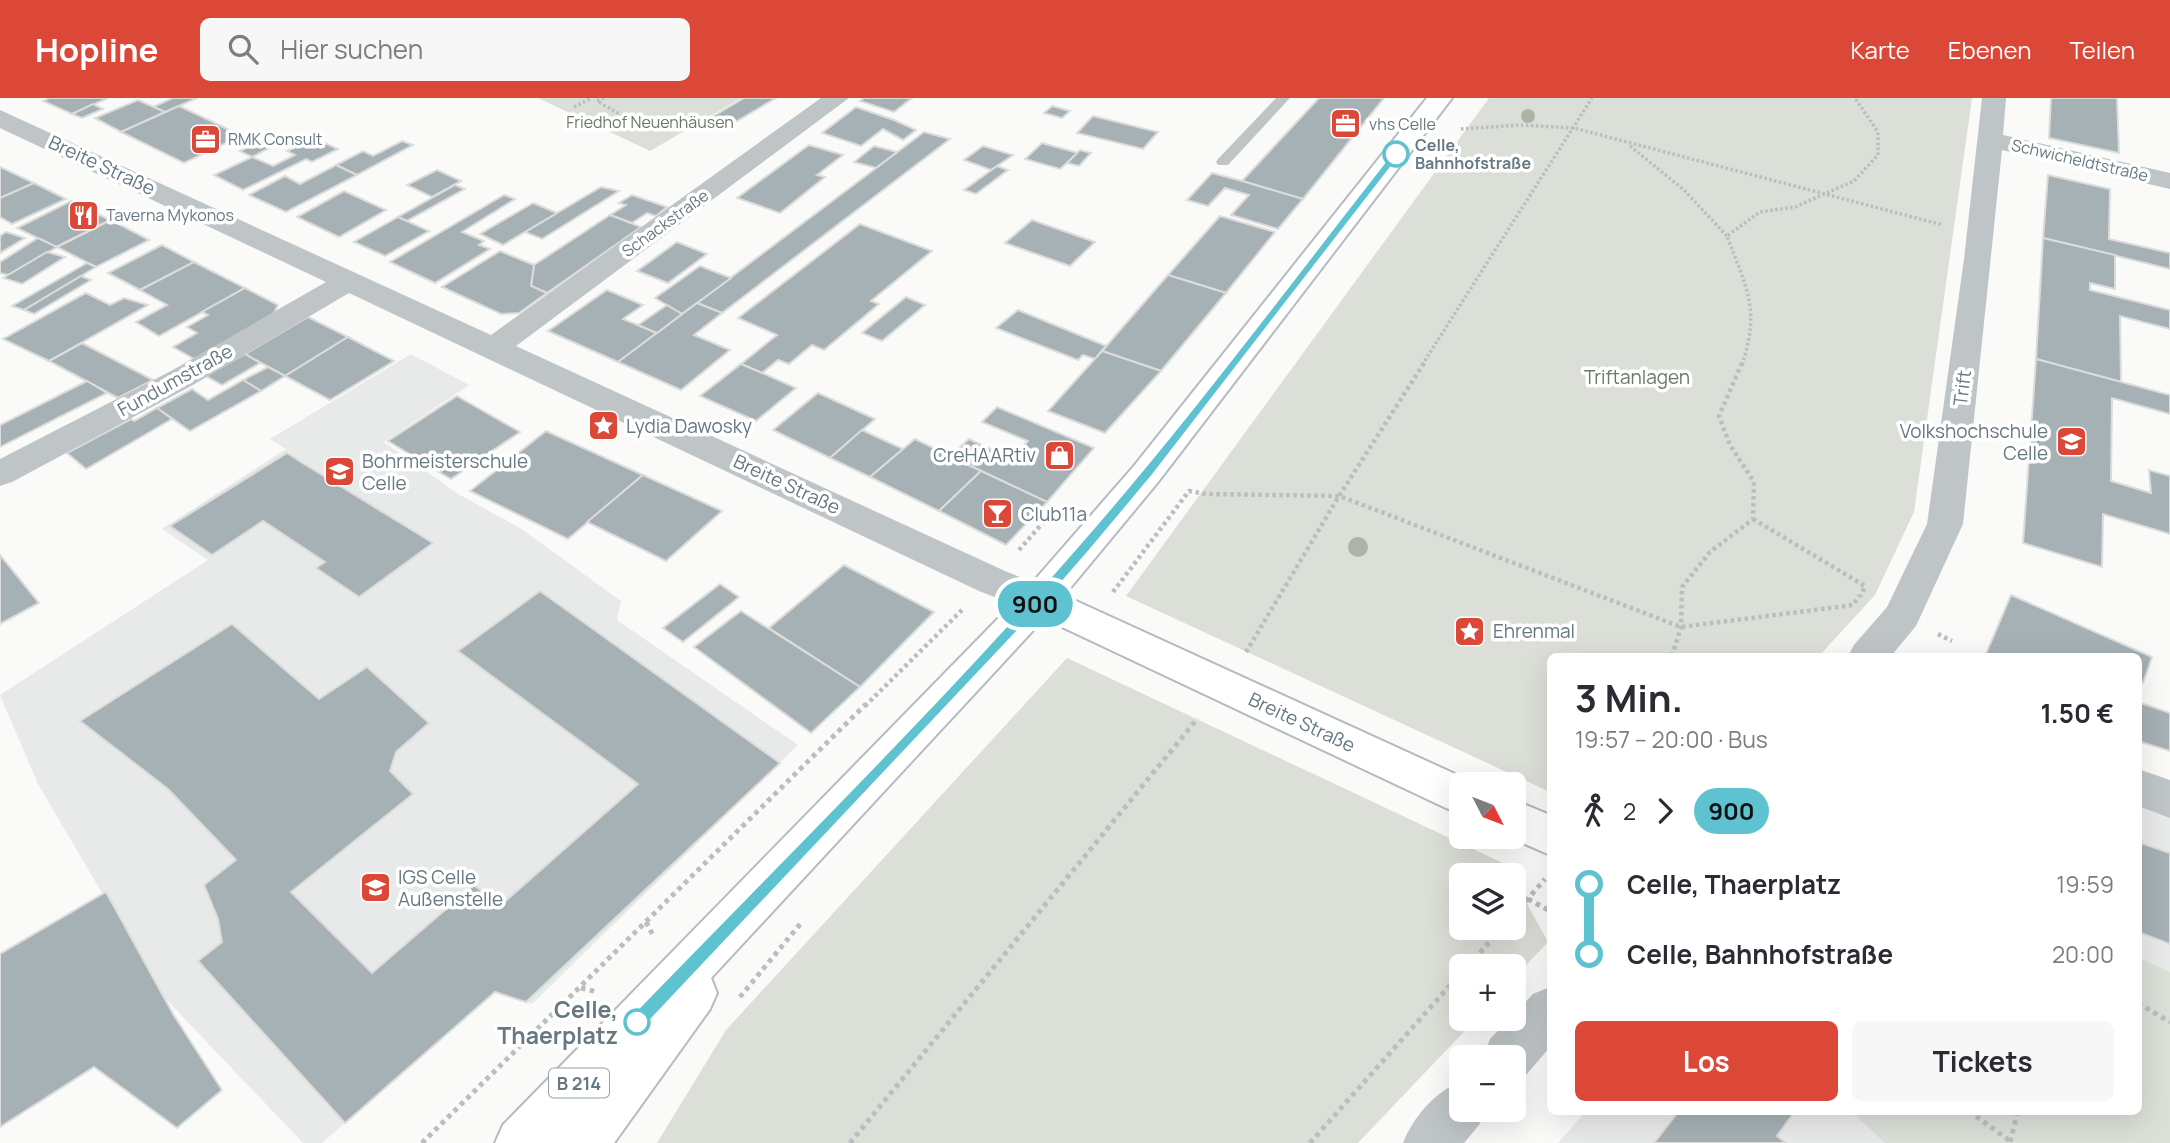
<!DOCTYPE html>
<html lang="de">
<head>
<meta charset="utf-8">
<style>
  body { margin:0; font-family:Manrope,sans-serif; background:#f7f7f7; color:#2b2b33; height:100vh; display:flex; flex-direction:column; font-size:26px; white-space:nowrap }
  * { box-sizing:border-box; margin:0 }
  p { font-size:23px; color:#7c7c81 }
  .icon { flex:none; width:38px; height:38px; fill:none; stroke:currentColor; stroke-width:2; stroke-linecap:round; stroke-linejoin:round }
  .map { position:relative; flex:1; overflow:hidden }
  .side { position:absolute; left:1547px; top:555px; width:595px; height:462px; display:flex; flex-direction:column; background:#fff; border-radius:10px; box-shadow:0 7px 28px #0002 }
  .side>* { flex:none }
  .badge { padding:0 14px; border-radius:23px; font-size:24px; line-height:46px }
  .needle { width:46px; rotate:132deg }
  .buttons { position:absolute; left:1449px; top:674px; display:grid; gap:14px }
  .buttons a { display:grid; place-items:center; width:77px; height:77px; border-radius:10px; background:#fff; box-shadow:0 7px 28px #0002; font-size:35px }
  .map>.badge { position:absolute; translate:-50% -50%; box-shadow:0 0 0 4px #fff }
  .legs { display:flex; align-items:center; gap:10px; height:77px; padding:0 28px; font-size:23px }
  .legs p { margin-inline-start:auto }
  .summary { display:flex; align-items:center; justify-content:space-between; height:119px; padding:0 28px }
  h1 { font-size:38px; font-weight:700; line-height:52px }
  .button { display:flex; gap:14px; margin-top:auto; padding:14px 28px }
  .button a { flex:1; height:80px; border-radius:10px; background:#db4837; color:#fff; font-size:28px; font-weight:700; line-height:80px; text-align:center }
  .button a+a { background:#f7f7f7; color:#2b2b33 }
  ul { padding:0 28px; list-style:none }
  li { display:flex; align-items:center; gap:24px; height:70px; font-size:26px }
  li i { display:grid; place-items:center; width:10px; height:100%; margin:0 9px; background:currentColor }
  li i::after { content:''; width:18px; height:18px; margin:-9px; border:5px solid; border-radius:50%; background:#fff }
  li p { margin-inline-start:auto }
  li:first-child i { background:linear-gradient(#0000 50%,currentColor 0) }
  li:last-child i { background:linear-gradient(currentColor 50%,#0000 0) }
  header { display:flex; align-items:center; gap:42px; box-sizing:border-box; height:98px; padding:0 35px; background:#db4837; color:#fff }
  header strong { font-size:33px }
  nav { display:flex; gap:38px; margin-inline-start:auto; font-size:24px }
  .search { width:490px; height:63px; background:#f7f7f7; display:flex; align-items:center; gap:18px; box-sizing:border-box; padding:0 24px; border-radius:10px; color:#7c7c81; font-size:26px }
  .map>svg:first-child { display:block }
</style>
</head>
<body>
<header>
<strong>Hopline</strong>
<div class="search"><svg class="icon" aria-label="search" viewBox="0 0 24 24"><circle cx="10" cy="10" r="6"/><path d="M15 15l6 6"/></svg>Hier suchen</div>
<nav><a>Karte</a><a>Ebenen</a><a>Teilen</a></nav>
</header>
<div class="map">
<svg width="2170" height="1045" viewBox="0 0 2170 1045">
  <rect width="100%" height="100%" fill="#fafaf8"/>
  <!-- built -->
  <g fill="#e8eae9">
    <path d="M411 256 469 287 384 344 460 397 520 430 621 503 617 522 798 647 532 906 495 894 322 1045H303L162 897 38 686 0 597 208 462 162 431 286 351 270 341Z"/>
    <path d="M2139 687 2170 698V1045H1558L1586 1013H2138Z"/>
  </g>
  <!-- green -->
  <g fill="#dbdfd7">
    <path d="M538 0H741L650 53Z"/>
    <path d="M1489 0H1972L1914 414 1875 497 1819 558H1550V694L1126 498Z"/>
    <path d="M1067 560 1505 766 1511 777H1461V830H1514V782L1548 844 1514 880V868H1461V920L1476 921 1358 1045H657L726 932Z"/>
    <path d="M2139 860 2170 874V1045H1885L1851 1013H2138Z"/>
  </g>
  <!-- building -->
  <g fill="#a6b1b5" stroke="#dcdcda" stroke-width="2">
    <path d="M49 0H108L72 16 43 3Z"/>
    <path d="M173 0H197L165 14 153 9Z"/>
    <path d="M744 0H776L732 26 712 19Z"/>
    <path d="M864 0H912L894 14 860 3Z"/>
    <path d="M1319 0H1384L1303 101 1242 83Z"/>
    <path d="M2051 0H2117L2119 55 2049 40Z"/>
    <path d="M138 2 165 14 121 34 95 20Z"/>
    <path d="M93 6 103 11 82 20 72 16Z"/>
    <path d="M179 8 211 23 241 38 184 65 121 34Z"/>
    <path d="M1052 8 1070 13 1062 20 1044 15Z"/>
    <path d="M856 9 894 22 916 32 903 42 883 31 861 48 822 35Z"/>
    <path d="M1093 18 1158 34 1143 51 1077 35Z"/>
    <path d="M924 34 950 41 722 215 697 205Z"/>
    <path d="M314 40 338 51 312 64 306 61 243 92 214 77 252 59 273 68 295 57 287 53Z"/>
    <path d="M265 41 277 46 252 59 240 53Z"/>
    <path d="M402 43 413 47 357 77 336 67 363 53 373 58Z"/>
    <path d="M1042 45 1078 55 1060 71 1025 61Z"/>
    <path d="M809 47 843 57 817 77 825 79 780 115 737 100Z"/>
    <path d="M874 48 897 54 876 70 854 64Z"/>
    <path d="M983 48 1013 57 991 72 964 62Z"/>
    <path d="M1080 52 1091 55 1079 68 1067 65Z"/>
    <path d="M336 67 357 77 286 114 249 97 285 78 300 86Z"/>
    <path d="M997 68 1008 72 976 96 964 92Z"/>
    <path d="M0 69 34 85 0 100Z"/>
    <path d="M437 72 461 83 432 99 407 87Z"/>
    <path d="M1212 75 1242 83 1303 101 1278 131 1231 117 1249 97 1225 90 1208 108 1187 102Z"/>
    <path d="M2048 77 2110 91 2109 141 2170 155V171L2043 140Z"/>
    <path d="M34 85 66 101 12 126 0 119V100Z"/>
    <path d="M455 87 465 91 407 123 398 119Z"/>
    <path d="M601 89 619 93 542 141 525 134Z"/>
    <path d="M344 93 386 112 339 139 297 119Z"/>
    <path d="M504 97 515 101 462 134 484 143 479 147 490 151 435 185 390 164Z"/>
    <path d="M632 97 667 109 656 118 647 115 632 125 610 117 626 107 619 105Z"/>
    <path d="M71 103 110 122 56 149 17 130Z"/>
    <path d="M533 105 557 115 503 147 480 136Z"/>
    <path d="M610 117 641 129 547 195 531 188 534 167Z"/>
    <path d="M1220 118 1275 134 1226 195 1168 177Z"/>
    <path d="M398 119 429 133 385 158 354 144Z"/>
    <path d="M111 122 149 142 96 169 57 149Z"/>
    <path d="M1032 122 1095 144 1070 168 1005 145Z"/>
    <path d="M860 126 932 153 871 203 879 206 824 252 812 247 789 266 778 262 762 275 741 266 777 237 738 220Z"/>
    <path d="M6 134 25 140 0 155V138Z"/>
    <path d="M38 140 57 149 8 177 0 175V164Z"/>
    <path d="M2043 140 2115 157V191L2090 185V192L2170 212V231L2120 218 2121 284 2036 261Z"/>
    <path d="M677 144 707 156 668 185 637 173Z"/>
    <path d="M162 147 194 164 140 192 108 175Z"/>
    <path d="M500 153 534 167 531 188 547 195 519 215 501 216 442 189Z"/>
    <path d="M47 154 65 159 22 186 3 180Z"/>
    <path d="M194 164 245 190 159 238 136 224 167 207 140 192Z"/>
    <path d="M87 165 96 169 24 212 12 208Z"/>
    <path d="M700 168 731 180 682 216 655 200Z"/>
    <path d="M1168 177 1226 195 1161 273 1102 253Z"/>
    <path d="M81 178 91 182 34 216 24 212Z"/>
    <path d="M245 190 278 207 273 217 196 262 173 249 197 235 187 229 208 217 202 214Z"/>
    <path d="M607 192 643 207 623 221 657 235 618 264 548 233Z"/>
    <path d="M86 195 110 207 124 200 148 207 49 263 3 241Z"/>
    <path d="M906 199 925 207 882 243 862 235Z"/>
    <path d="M697 205 722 215 694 237 730 252 681 292 618 264Z"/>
    <path d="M667 207 682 216 657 235 638 227Z"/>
    <path d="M1018 212 1106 248 1095 261 1083 257 1078 262 996 230Z"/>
    <path d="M308 219 348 239 285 278 245 256Z"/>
    <path d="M348 239 394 263 330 302 285 278Z"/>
    <path d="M82 245 153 282 118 300 49 263Z"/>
    <path d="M1102 253 1161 273 1105 335 1048 313Z"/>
    <path d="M245 256 260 265 222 287 206 278Z"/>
    <path d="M2036 261 2170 297V316L2112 300 2111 383 2151 395 2149 372 2170 378V436L2103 416 2102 469 2023 445Z"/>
    <path d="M741 266 762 275 796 290 756 323 700 298Z"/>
    <path d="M268 269 285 278 261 293 243 282Z"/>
    <path d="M243 282 261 293 190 333 157 310 192 291 208 302Z"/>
    <path d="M87 283 107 295 0 349V327Z"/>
    <path d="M818 295 875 321 830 360 773 332Z"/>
    <path d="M457 298 520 334 451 381 388 343Z"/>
    <path d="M997 309 1094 350 1047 404 950 358 969 341 1010 360 1028 343 982 324Z"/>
    <path d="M157 310 172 321 86 371 67 355 131 321 134 323Z"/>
    <path d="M862 332 903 351 870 379 830 360Z"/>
    <path d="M546 333 643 377 568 441 470 393Z"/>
    <path d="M915 341 981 373 939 413 870 379Z"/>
    <path d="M287 355 301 364 433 445 359 499 316 470 325 464 263 423 212 457 170 428Z"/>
    <path d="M981 373 1047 404 1006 447 939 413Z"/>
    <path d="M643 377 722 413 666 463 587 424Z"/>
    <path d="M0 457 39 505 0 526Z"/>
    <path d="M844 467 934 514 860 589 769 530Z"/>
    <path d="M720 486 739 499 683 544 663 530Z"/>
    <path d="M540 493 780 665 526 904 495 894 345 1025 198 863 222 844 218 821 204 787 236 762 168 691 80 623 232 526 319 601 367 569 429 625 396 654 390 673 413 696 291 794 372 875 474 787 500 808 638 686 458 553Z"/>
    <path d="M2011 497 2152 559 2143 585 2138 583V558H1985Z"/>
    <path d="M741 513 860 589 811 635 694 549Z"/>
    <path d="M2138 604 2170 615V653L2138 643Z"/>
    <path d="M2138 744 2170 755V846L2138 834Z"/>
    <path d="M106 794 173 916 222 992 177 1030 94 969 0 1029V856Z"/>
    <path d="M1679 1013H1795L1777 1038 1786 1045H1654Z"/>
  </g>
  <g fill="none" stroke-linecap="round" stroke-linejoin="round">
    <defs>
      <g id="secondary">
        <path d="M1039 488 1052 492 1477 686H1461V715L1446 710 1026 512 1020 502 1026 492Z"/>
        <path d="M1514 702 1550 717V757L1507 738H1514Z"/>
      </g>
      <path id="primary" d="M1427 0H1452L1158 384 1052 512 711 880 717 895 710 911 614 1045H495L503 1027 1026 492 1134 368Z"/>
    </defs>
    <!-- secondary casing -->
    <use href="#secondary" stroke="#b4bbbe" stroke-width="4"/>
    <!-- primary casing -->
    <use href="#primary" stroke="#b5bbbe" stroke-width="4"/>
    <!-- path-far2 -->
    <g stroke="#babec0" stroke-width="3.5" stroke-dasharray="2.5 2.5" stroke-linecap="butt">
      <path d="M604 0 597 3 647 32"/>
      <path d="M574 9 592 0"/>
      <path d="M1461 31 1521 27 1574 30 1943 127"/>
      <path d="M1630 48 1684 92 1727 138"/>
      <path d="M1422 267 1592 0"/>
      <path d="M1742 267C1761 210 1746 190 1727 138L1760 114 1795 109 1854 83 1878 57V34L1855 0"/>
    </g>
    <!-- path-far1 -->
    <g stroke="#babec0" stroke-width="4.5" stroke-dasharray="3.5 3.5" stroke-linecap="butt">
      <path d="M1742 265 1719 318 1730 347 1754 384 1753 421"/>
      <path d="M1753 421 1865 488 1861 498"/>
      <path d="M1019 452 1054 412 1062 415"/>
      <path d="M1113 494 1189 393 1206 396 1339 398 1681 529 1853 507 1860 497"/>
      <path d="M1938 536 1952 543"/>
      <path d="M1246 554 1339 398 1424 265"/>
      <path d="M1672 558 1681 529 1682 489 1710 454 1753 421"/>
      <path d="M865 608 962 512"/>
    </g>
    <!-- path -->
    <g stroke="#babec0" stroke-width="5" stroke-dasharray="4.5 4.5" stroke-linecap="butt">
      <path d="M1528 801 1550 813"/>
      <path d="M1514 817 1545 781"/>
      <path d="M646 824 654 839"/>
      <path d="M1468 868 1502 830"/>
      <path d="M581 890 598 894"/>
      <path d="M740 899 801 825"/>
      <path d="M2138 905 2170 924"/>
      <path d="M1969 1013 2010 1043"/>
      <path d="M2010 1044 2018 1013"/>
      <path d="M422 1045 866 606"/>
      <path d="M850 1045 1198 620"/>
      <path d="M1310 1045 1461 875"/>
    </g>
    <!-- lane -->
    <path fill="#bfc5c7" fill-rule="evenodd" d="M1276 0H1290L1228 67H1218L1216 64 1218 61Z"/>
    <!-- street -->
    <g fill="#bfc5c7" fill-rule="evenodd">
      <path d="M821 0H849L516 248 1005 473 1052 492 1058 502 1052 512 1039 516 979 493 349 195 193 287 12 384 0 388V361L171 273 326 184 0 30V12L491 237Z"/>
      <path d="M1982 0H2006L2003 37 2170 75V91L2002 52 1963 426 1916 528 1891 558H1848L1854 547 1887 509 1927 426 1964 161Z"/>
      <path d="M2138 671 2170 682V720L2138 708Z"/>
      <path d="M1550 889V949L1526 977 1514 981V959H1483L1490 941 1510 920H1514V916L1533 896Z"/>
      <path d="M1461 983V1012H1486L1479 1027 1464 1045H1403C1414 1018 1434 995 1461 983Z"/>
    </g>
    <!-- secondary -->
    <use href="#secondary" fill="#fff" fill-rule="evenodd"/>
    <!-- primary -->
    <use href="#primary" fill="#fff" fill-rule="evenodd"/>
  </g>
  <!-- trees -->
  <g fill="#abb4a7">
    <circle cx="1528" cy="18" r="7"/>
    <circle cx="1358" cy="449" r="10"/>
  </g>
  <!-- line-1 -->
  <path fill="#5fc2d1" stroke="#fff" stroke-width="2" d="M1393 54 1401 56 1151 379 1090 452 1043 506 643 930 637 933 631 930 628 924 631 918C781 763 936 611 1078 448 1189 322 1289 186 1393 54Z"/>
  <!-- icons -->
  <defs>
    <symbol id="office-square" viewBox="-11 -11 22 22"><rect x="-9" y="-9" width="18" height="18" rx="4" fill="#db4837" stroke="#fff"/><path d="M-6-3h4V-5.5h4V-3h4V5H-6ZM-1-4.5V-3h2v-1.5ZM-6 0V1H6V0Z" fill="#fff"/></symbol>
    <symbol id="restaurant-square" viewBox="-11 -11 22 22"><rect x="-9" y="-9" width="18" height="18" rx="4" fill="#db4837" stroke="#fff"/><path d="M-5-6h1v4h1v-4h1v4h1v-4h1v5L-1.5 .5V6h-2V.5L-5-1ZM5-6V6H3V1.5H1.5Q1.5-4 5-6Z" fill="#fff"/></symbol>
    <symbol id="sight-square" viewBox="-11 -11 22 22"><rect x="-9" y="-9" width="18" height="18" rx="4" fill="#db4837" stroke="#fff"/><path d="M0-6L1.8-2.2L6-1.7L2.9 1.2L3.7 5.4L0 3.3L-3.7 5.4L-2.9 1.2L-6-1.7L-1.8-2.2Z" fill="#fff"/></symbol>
    <symbol id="university-square" viewBox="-11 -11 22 22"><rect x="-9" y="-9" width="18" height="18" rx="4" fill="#db4837" stroke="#fff"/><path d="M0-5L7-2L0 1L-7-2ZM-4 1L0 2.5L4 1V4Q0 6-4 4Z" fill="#fff"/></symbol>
    <symbol id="shop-square" viewBox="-11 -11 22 22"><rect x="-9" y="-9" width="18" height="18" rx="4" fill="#db4837" stroke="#fff"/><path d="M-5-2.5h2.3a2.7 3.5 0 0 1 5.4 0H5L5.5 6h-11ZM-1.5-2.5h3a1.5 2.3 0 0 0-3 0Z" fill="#fff"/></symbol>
    <symbol id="school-square" viewBox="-11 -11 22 22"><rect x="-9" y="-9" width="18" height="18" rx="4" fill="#db4837" stroke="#fff"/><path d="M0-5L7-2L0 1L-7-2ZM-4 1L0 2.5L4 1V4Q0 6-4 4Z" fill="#fff"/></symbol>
    <symbol id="bar-square" viewBox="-11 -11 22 22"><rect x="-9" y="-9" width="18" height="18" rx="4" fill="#db4837" stroke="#fff"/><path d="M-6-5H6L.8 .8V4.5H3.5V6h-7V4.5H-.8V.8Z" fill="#fff"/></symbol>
  </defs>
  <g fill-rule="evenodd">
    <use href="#office-square" x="1328" y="8" width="35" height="35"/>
    <use href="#office-square" x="188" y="24" width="35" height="35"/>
    <use href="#restaurant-square" x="66" y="100" width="35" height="35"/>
    <use href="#sight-square" x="586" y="310" width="35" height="35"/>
    <use href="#university-square" x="2054" y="326" width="35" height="35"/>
    <use href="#shop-square" x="1042" y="340" width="35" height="35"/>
    <use href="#school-square" x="322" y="356" width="35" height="35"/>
    <use href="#bar-square" x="980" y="398" width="35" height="35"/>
    <use href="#sight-square" x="1452" y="516" width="35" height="35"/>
    <use href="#school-square" x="358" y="772" width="35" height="35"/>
  </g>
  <!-- markers -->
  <g fill="#fff" stroke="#5fc2d1" stroke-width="3.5">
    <circle cx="1396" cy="56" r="12"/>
    <circle cx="637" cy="924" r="12"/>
  </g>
  <g text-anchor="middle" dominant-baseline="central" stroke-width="7" stroke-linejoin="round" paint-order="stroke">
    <!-- far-park labels -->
    <g font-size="16" fill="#6b7a65" stroke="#fff">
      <text x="650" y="24">Friedhof Neuenhäusen</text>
    </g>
    <!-- far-poi labels -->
    <g font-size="16" fill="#667981" stroke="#fff" text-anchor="start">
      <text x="1369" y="26">vhs Celle</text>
      <text x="228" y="41">RMK Consult</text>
      <text x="106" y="117">Taverna Mykonos</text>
    </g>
    <!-- far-stop labels -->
    <g font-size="16" font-weight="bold" fill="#667981" stroke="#fff" text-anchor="start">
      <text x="1415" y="47">Celle,<tspan x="1415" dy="18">Bahnhofstraße</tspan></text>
    </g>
    <!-- far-street labels -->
    <g font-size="16" fill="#667981" stroke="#fff">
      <text transform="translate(2080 62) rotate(13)">Schwicheldtstraße</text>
      <text transform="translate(665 125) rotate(-36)">Schackstraße</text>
    </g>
    <!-- shield labels -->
    <rect fill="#fff" stroke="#94a1a7" stroke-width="2" x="549" y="970.5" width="60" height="29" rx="5"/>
    <g font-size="18" font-weight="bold" fill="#667981">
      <text x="579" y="985">B 214</text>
    </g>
    <!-- street labels -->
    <g font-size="19" fill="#667981" stroke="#fff">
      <text transform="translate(102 67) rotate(25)">Breite Straße</text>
      <text transform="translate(175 282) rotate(-29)">Fundumstraße</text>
      <text transform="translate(1962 290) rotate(-83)">Trift</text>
      <text transform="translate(787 386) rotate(25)">Breite Straße</text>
      <text transform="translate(1302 624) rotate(25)">Breite Straße</text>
    </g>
    <!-- park labels -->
    <g font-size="19" fill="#6b7a65" stroke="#fff">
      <text x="1637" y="279">Triftanlagen</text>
    </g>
    <!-- poi labels -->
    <g font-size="19" fill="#667981" stroke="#fff" text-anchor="start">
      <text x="626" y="328">Lydia Dawosky</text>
      <text x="2048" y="333" text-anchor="end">Volkshochschule<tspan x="2048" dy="22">Celle</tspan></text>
      <text x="1036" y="357" text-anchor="end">CreHAARtiv</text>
      <text x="362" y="363">Bohrmeisterschule<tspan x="362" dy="22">Celle</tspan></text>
      <text x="1021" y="416">Club11a</text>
      <text x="1493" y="533">Ehrenmal</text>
      <text x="398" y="779">IGS Celle<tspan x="398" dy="22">Außenstelle</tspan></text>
    </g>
    <!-- near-stop labels -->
    <g font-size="23" font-weight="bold" fill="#667981" stroke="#fff" text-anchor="end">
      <text x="618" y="911">Celle,<tspan x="618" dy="26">Thaerplatz</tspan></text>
    </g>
  </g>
</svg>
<div class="buttons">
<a><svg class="needle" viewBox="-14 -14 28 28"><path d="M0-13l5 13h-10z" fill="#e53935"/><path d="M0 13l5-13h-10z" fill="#7c7c81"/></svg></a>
<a><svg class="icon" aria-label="layers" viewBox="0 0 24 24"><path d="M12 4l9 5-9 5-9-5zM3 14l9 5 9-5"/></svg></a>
<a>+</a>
<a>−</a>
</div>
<b class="badge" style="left:1035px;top:506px;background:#5fc2d1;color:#111">900</b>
<section class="side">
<div class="summary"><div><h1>3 Min.</h1><p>19:57 – 20:00 · Bus</p></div><b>1.50 €</b></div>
<div class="legs"><svg class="icon" aria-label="walk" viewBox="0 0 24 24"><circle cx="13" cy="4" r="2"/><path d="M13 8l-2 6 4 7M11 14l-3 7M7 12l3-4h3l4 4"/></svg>2<svg class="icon" aria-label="forward" viewBox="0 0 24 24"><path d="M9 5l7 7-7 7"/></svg><b class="badge" style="background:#5fc2d1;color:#111">900</b></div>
<ul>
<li><i style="color:#5fc2d1"></i><b>Celle, Thaerplatz</b><p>19:59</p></li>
<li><i style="color:#5fc2d1"></i><b>Celle, Bahnhofstraße</b><p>20:00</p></li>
</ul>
<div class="button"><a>Los</a><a>Tickets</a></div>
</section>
</div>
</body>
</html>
